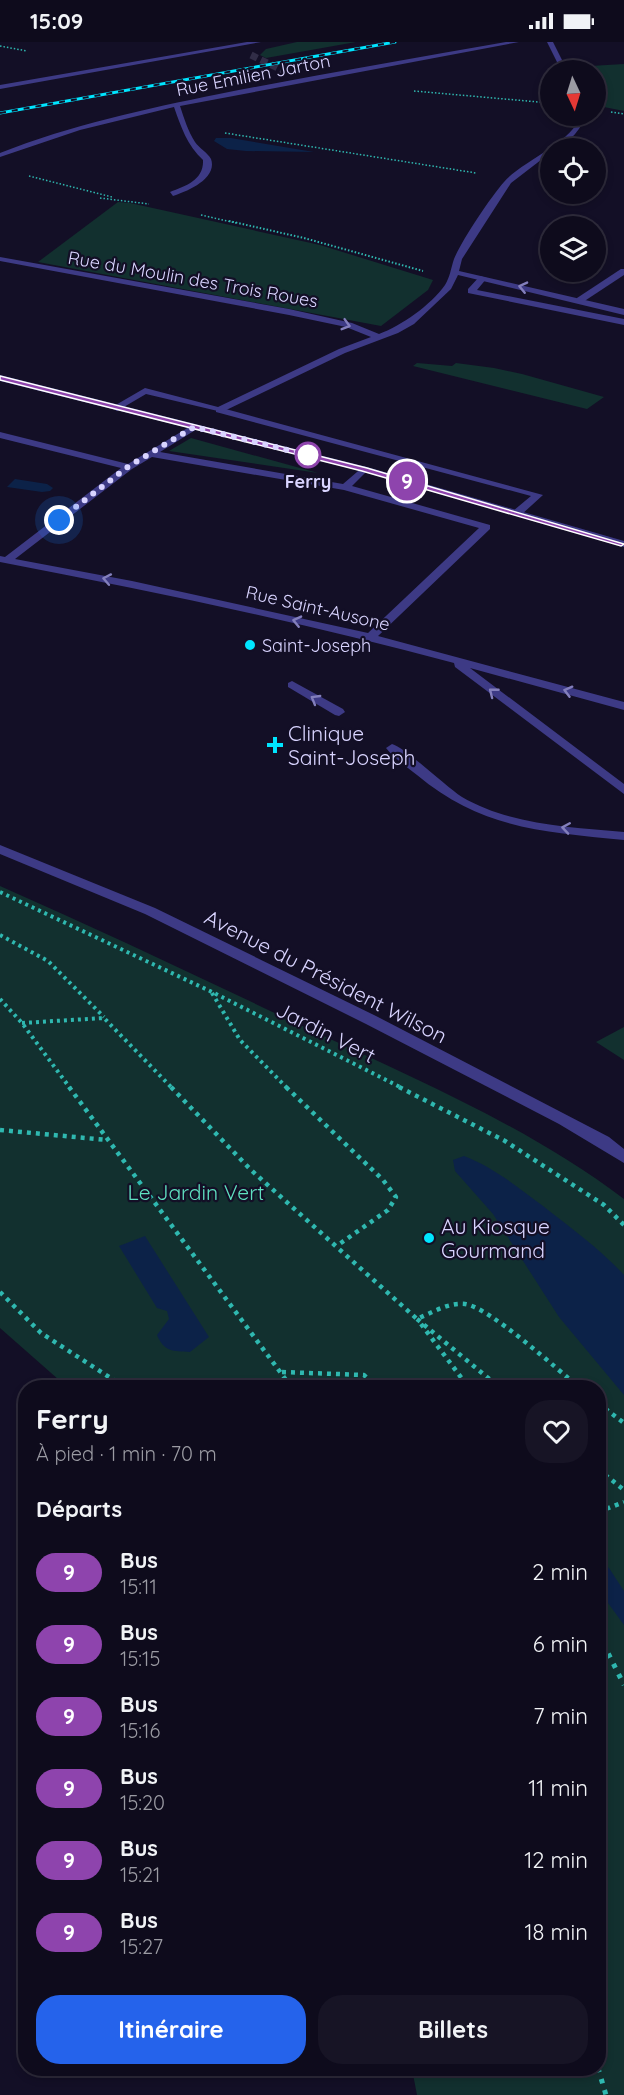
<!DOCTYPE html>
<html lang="fr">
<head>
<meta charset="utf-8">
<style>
  body { margin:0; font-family:Quicksand,sans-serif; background:#171425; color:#f1f3f6; height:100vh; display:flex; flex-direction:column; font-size:22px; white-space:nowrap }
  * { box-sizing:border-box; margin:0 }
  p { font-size:20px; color:#9b9ba3 }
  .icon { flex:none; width:33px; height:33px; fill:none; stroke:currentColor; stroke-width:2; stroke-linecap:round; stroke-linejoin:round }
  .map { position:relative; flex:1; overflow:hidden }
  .side { position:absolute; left:18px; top:1338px; width:588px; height:696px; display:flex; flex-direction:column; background:#0e0b1c; border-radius:24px; box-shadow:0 3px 9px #0003,0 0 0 2px #2e2b3b }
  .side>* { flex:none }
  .badge { padding:0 12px; border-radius:20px; font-size:21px; line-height:39px }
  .needle { width:39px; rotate:176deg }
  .buttons { position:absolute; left:540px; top:18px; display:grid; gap:12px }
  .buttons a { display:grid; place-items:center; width:66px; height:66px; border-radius:50%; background:#0e0b1c; box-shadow:0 3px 9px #0003,0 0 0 2px #2e2b3b; font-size:30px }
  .you { position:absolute; width:30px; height:30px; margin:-15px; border:4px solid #fff; border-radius:50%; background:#1a73e8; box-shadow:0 0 0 9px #1a73e833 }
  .map>.badge { position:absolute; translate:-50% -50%; box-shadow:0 0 0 3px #fff }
  h2 { padding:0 18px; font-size:22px; line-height:54px }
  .round { display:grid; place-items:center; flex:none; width:63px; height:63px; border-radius:24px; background:#171425 }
  .head { display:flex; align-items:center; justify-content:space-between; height:102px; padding:0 18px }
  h1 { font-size:28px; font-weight:800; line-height:45px }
  .cta { display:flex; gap:12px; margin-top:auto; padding:12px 18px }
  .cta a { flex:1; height:69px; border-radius:24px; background:#2563eb; color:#fff; font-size:24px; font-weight:800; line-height:69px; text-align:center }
  .cta a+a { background:#171425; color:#f1f3f6 }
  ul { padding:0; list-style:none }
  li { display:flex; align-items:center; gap:18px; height:72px; padding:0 18px }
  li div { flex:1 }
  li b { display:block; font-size:22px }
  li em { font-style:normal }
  li .badge { min-width:66px; font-weight:700; text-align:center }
  .status { display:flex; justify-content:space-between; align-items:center; height:42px; padding:0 30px; background:#0e0b1c; direction:ltr }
  .status svg { height:16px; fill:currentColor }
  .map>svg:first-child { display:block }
</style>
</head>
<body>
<div class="status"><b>15:09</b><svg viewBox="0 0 49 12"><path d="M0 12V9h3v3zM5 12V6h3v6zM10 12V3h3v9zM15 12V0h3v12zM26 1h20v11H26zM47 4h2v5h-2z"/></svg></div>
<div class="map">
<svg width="624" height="2053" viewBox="0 0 624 2053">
  <rect width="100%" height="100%" fill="#130f26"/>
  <!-- green -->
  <g fill="#12302f">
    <path d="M297 0H356L266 16 260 13 266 7Z"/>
    <path d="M624 22V69L604 65 596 54V28H576L574 25Z"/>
    <path d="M118 160 130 161 320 203 433 238 428 248 381 284 38 220Z"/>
    <path d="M417 321 452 324 456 321 494 326 522 332 604 355 587 367 413 324Z"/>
    <path d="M191 396 318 431 169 409Z"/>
    <path d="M0 844C105 890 209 940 313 989 420 1039 530 1086 624 1157V2053H417L412 2027 598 2026V1346L67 1345 0 1286Z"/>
    <path d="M624 985V1018L596 1000Z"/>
  </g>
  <!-- water -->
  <g fill="#0c2248">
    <path d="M216 96H231L314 110 246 109 227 107 214 99Z"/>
    <path d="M15 437 47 442 53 446 50 449 42 450 7 445Z"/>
    <path d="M464 1114C493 1125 519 1146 543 1164 571 1186 600 1207 624 1233V1353L559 1275 493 1172 455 1129 453 1118Z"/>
    <path d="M145 1194 209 1295 190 1310C173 1309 164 1310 157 1293L169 1277 167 1269 157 1266 119 1204Z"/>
    <path d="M598 1516 609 1526 624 1549V1583L608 1561 599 1562Z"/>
  </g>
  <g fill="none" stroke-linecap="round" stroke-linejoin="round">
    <!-- minor-tunnel -->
    <path stroke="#312d47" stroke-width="7" stroke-dasharray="7 4" stroke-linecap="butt" d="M251 13 286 30"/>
    <!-- path-far4 -->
    <g stroke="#2fb8b0" stroke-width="1.5" stroke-dasharray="1.5 2" stroke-linecap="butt">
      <path d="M0 4 27 9"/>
      <path d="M414 49 550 61"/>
      <path d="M611 70 624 72"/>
      <path d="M225 91 476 131"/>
      <path d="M29 134 112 155"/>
      <path d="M100 156 149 162"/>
      <path d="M201 173 236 181"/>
    </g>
    <!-- path-far3 -->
    <path stroke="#2fb8b0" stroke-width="2" stroke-dasharray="1.5 2" stroke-linecap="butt" d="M229 179 304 196 423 229"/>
    <!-- path-far2 -->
    <g stroke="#2fb8b0" stroke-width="4" stroke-dasharray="3 4" stroke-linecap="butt">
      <path d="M0 850 212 950 402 1046"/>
      <path d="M0 893 48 919 104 975"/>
      <path d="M212 951 240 998 287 1046"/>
      <path d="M0 957 22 981 70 1046"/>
      <path d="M22 981 104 976 172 1046"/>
    </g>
    <!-- path-far1 -->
    <g stroke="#2fb8b0" stroke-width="4.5" stroke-dasharray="4 5" stroke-linecap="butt">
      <path d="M69 1045 292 1346"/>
      <path d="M171 1045 251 1128 417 1277C431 1271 449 1260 465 1262 489 1265 558 1328 580 1346"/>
      <path d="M286 1045 383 1138 396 1155 388 1168 338 1203"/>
      <path d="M399 1045 505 1099 604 1163 624 1183"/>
      <path d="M0 1088 107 1098"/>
      <path d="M0 1250 41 1291 126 1346"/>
      <path d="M417 1277 500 1346"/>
      <path d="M421 1282 469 1346"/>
      <path d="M282 1330 364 1333 377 1346"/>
      <path d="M598 1361 624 1381"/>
      <path d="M598 1427 624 1448"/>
      <path d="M598 1470 624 1460"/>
    </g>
    <!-- path -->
    <g stroke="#2fb8b0" stroke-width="5" stroke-dasharray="4.5 7" stroke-linecap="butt">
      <path d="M598 1591 624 1643"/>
      <path d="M598 2026 606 2053"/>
    </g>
    <!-- service -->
    <g fill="#3d3a85" fill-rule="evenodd">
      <path d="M621 227H624V233L583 260H577V256Z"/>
      <path d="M480 234 487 236 477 248 624 277V283L468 251V247Z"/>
      <path d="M216 366H222L543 453 521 473H513V469L531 454 216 370Z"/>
      <path d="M292 639 343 667 345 670 339 674 335 673 288 645V641Z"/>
      <path d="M392 702C406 706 445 744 462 755 510 783 570 785 624 790V798C543 790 482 787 417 733 407 725 394 716 386 706Z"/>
    </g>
    <!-- minor -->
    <g fill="#3d3a85" fill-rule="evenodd">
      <path d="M247 0H261L0 47V43Z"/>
      <path d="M506 0H519L180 64C184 76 188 89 195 100 199 106 208 111 211 117 218 137 186 150 173 154L170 150C186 144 204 138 203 118 187 103 181 85 174 65L80 88 0 115V111C71 83 145 67 219 52 314 33 410 17 506 0Z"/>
      <path d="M547 0H553L567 28H561Z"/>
      <path d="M579 74H585V78C577 90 567 106 550 106V111L511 141 462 217 459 229 624 267V273L458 233 451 247 414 282 398 291 345 311 222 370 146 352 117 369 112 366 114 364 145 346 218 365 339 307 371 295 346 285 289 273 0 219V215L289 267 352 281 379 292C401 284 431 263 445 243 450 235 451 226 454 217 462 198 490 156 504 140 520 120 576 99 579 74Z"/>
      <path d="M194 382 199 385 197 387 160 410 343 442 364 424 369 427 352 444 490 483V487L378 594 624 660V668L470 626 624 742V752L455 625 454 621C305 581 152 549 0 520V514L5 515 121 426 0 396V390L128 422ZM152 415 344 448 479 486 368 591 132 539 15 517 132 427Z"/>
    </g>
    <!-- tertiary -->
    <g fill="#3d3a85" fill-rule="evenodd">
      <path d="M0 333 367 425 624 499V505L361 429 0 339Z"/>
      <path d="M0 803 155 866 376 974 609 1095 624 1107V1121L559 1082 366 982 145 872 0 812Z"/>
    </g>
    <defs>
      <path id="rail" d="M0 71 395 0"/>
    </defs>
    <!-- rail casing -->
    <use href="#rail" stroke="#00e5ff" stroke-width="3"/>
    <!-- rail -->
    <use href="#rail" stroke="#130f26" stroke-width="2" stroke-dasharray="6" stroke-linecap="butt"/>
  </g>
  <!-- one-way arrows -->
  <defs><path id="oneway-chevron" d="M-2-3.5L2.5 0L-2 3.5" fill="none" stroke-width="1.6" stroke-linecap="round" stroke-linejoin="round" transform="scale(1.5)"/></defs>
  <g stroke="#837fbc">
    <use href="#oneway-chevron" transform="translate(523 245) rotate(-167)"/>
    <use href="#oneway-chevron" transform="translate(346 283) rotate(16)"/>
    <use href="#oneway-chevron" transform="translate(107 537) rotate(-169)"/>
    <use href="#oneway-chevron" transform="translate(297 579) rotate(-167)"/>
    <use href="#oneway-chevron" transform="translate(568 649) rotate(-165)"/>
    <use href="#oneway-chevron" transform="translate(493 650) rotate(-142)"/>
    <use href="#oneway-chevron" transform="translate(315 657) rotate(-150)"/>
    <use href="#oneway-chevron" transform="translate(566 786) rotate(-171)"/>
  </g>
  <!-- line -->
  <path fill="#8e44ad" stroke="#fff" stroke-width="1.5" d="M0 334 367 426 624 502 621 504 362 429 0 338Z"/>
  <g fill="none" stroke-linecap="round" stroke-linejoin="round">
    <!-- walk -->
    <path stroke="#d9d4ff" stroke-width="6" stroke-dasharray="0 10.8" d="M59 478 129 424 194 385 308 413"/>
  </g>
  <!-- markers -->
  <circle fill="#fff" stroke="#8e44ad" stroke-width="3" cx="308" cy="413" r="12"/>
  <g fill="#00e5ff" stroke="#130f26" stroke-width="2">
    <circle cx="250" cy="603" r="6"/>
    <path d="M272 694h6v6h6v6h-6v6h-6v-6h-6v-6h6z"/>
    <circle cx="429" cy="1196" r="6"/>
  </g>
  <g text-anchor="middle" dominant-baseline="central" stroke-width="4.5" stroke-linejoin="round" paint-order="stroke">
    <!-- far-street labels -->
    <g font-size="18" fill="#d9d4ff" stroke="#130f26">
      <text transform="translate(253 33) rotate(-11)">Rue Emilien Jarton</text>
      <text transform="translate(193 237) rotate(10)">Rue du Moulin des Trois Roues</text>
      <text transform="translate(318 566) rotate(13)">Rue Saint-Ausone</text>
    </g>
    <!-- far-stop labels -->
    <g font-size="18" font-weight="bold" fill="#d9d4ff" stroke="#130f26">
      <text x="308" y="439">Ferry</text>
    </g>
    <!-- far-poi labels -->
    <g font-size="18" fill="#d9d4ff" stroke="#130f26" text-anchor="start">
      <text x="262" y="603">Saint-Joseph</text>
    </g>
    <!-- poi labels -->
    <g font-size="21" fill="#d9d4ff" stroke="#130f26" text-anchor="start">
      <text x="288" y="691">Clinique<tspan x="288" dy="24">Saint-Joseph</tspan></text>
      <text x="441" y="1184">Au Kiosque<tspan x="441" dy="24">Gourmand</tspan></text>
    </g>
    <!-- street labels -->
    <g font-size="21" fill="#d9d4ff" stroke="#130f26">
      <text transform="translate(326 934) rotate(27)">Avenue du Président Wilson</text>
      <text transform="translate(326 990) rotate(27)">Jardin Vert</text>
    </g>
    <!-- park labels -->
    <g font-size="21" fill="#5fe0c0" stroke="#130f26">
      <text x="196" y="1150">Le Jardin Vert</text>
    </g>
  </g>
</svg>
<div class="buttons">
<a><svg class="needle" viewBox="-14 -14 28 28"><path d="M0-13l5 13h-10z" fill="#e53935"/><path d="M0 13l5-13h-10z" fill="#9b9ba3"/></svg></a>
<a><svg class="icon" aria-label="locate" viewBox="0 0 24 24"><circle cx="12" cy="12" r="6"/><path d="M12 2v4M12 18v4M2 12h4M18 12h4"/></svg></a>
<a><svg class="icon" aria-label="layers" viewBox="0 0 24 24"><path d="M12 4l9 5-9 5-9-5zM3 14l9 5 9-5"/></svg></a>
</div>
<div class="you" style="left:59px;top:478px"></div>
<b class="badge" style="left:407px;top:439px;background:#8e44ad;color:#fff">9</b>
<section class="side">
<div class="head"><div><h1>Ferry</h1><p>À pied · 1 min · 70 m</p></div><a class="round"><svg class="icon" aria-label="heart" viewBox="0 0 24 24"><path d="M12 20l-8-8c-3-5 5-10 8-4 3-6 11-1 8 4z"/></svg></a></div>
<h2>Départs</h2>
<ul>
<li><span class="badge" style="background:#8e44ad;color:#fff">9</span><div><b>Bus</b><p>15:11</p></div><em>2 min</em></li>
<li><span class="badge" style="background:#8e44ad;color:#fff">9</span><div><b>Bus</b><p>15:15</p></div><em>6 min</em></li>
<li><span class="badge" style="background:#8e44ad;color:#fff">9</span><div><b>Bus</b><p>15:16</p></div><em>7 min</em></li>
<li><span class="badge" style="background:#8e44ad;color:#fff">9</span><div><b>Bus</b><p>15:20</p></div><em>11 min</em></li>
<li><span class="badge" style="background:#8e44ad;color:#fff">9</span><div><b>Bus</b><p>15:21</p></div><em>12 min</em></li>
<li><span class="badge" style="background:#8e44ad;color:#fff">9</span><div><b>Bus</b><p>15:27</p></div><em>18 min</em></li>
</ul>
<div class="cta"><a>Itinéraire</a><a>Billets</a></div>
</section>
</div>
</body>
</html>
